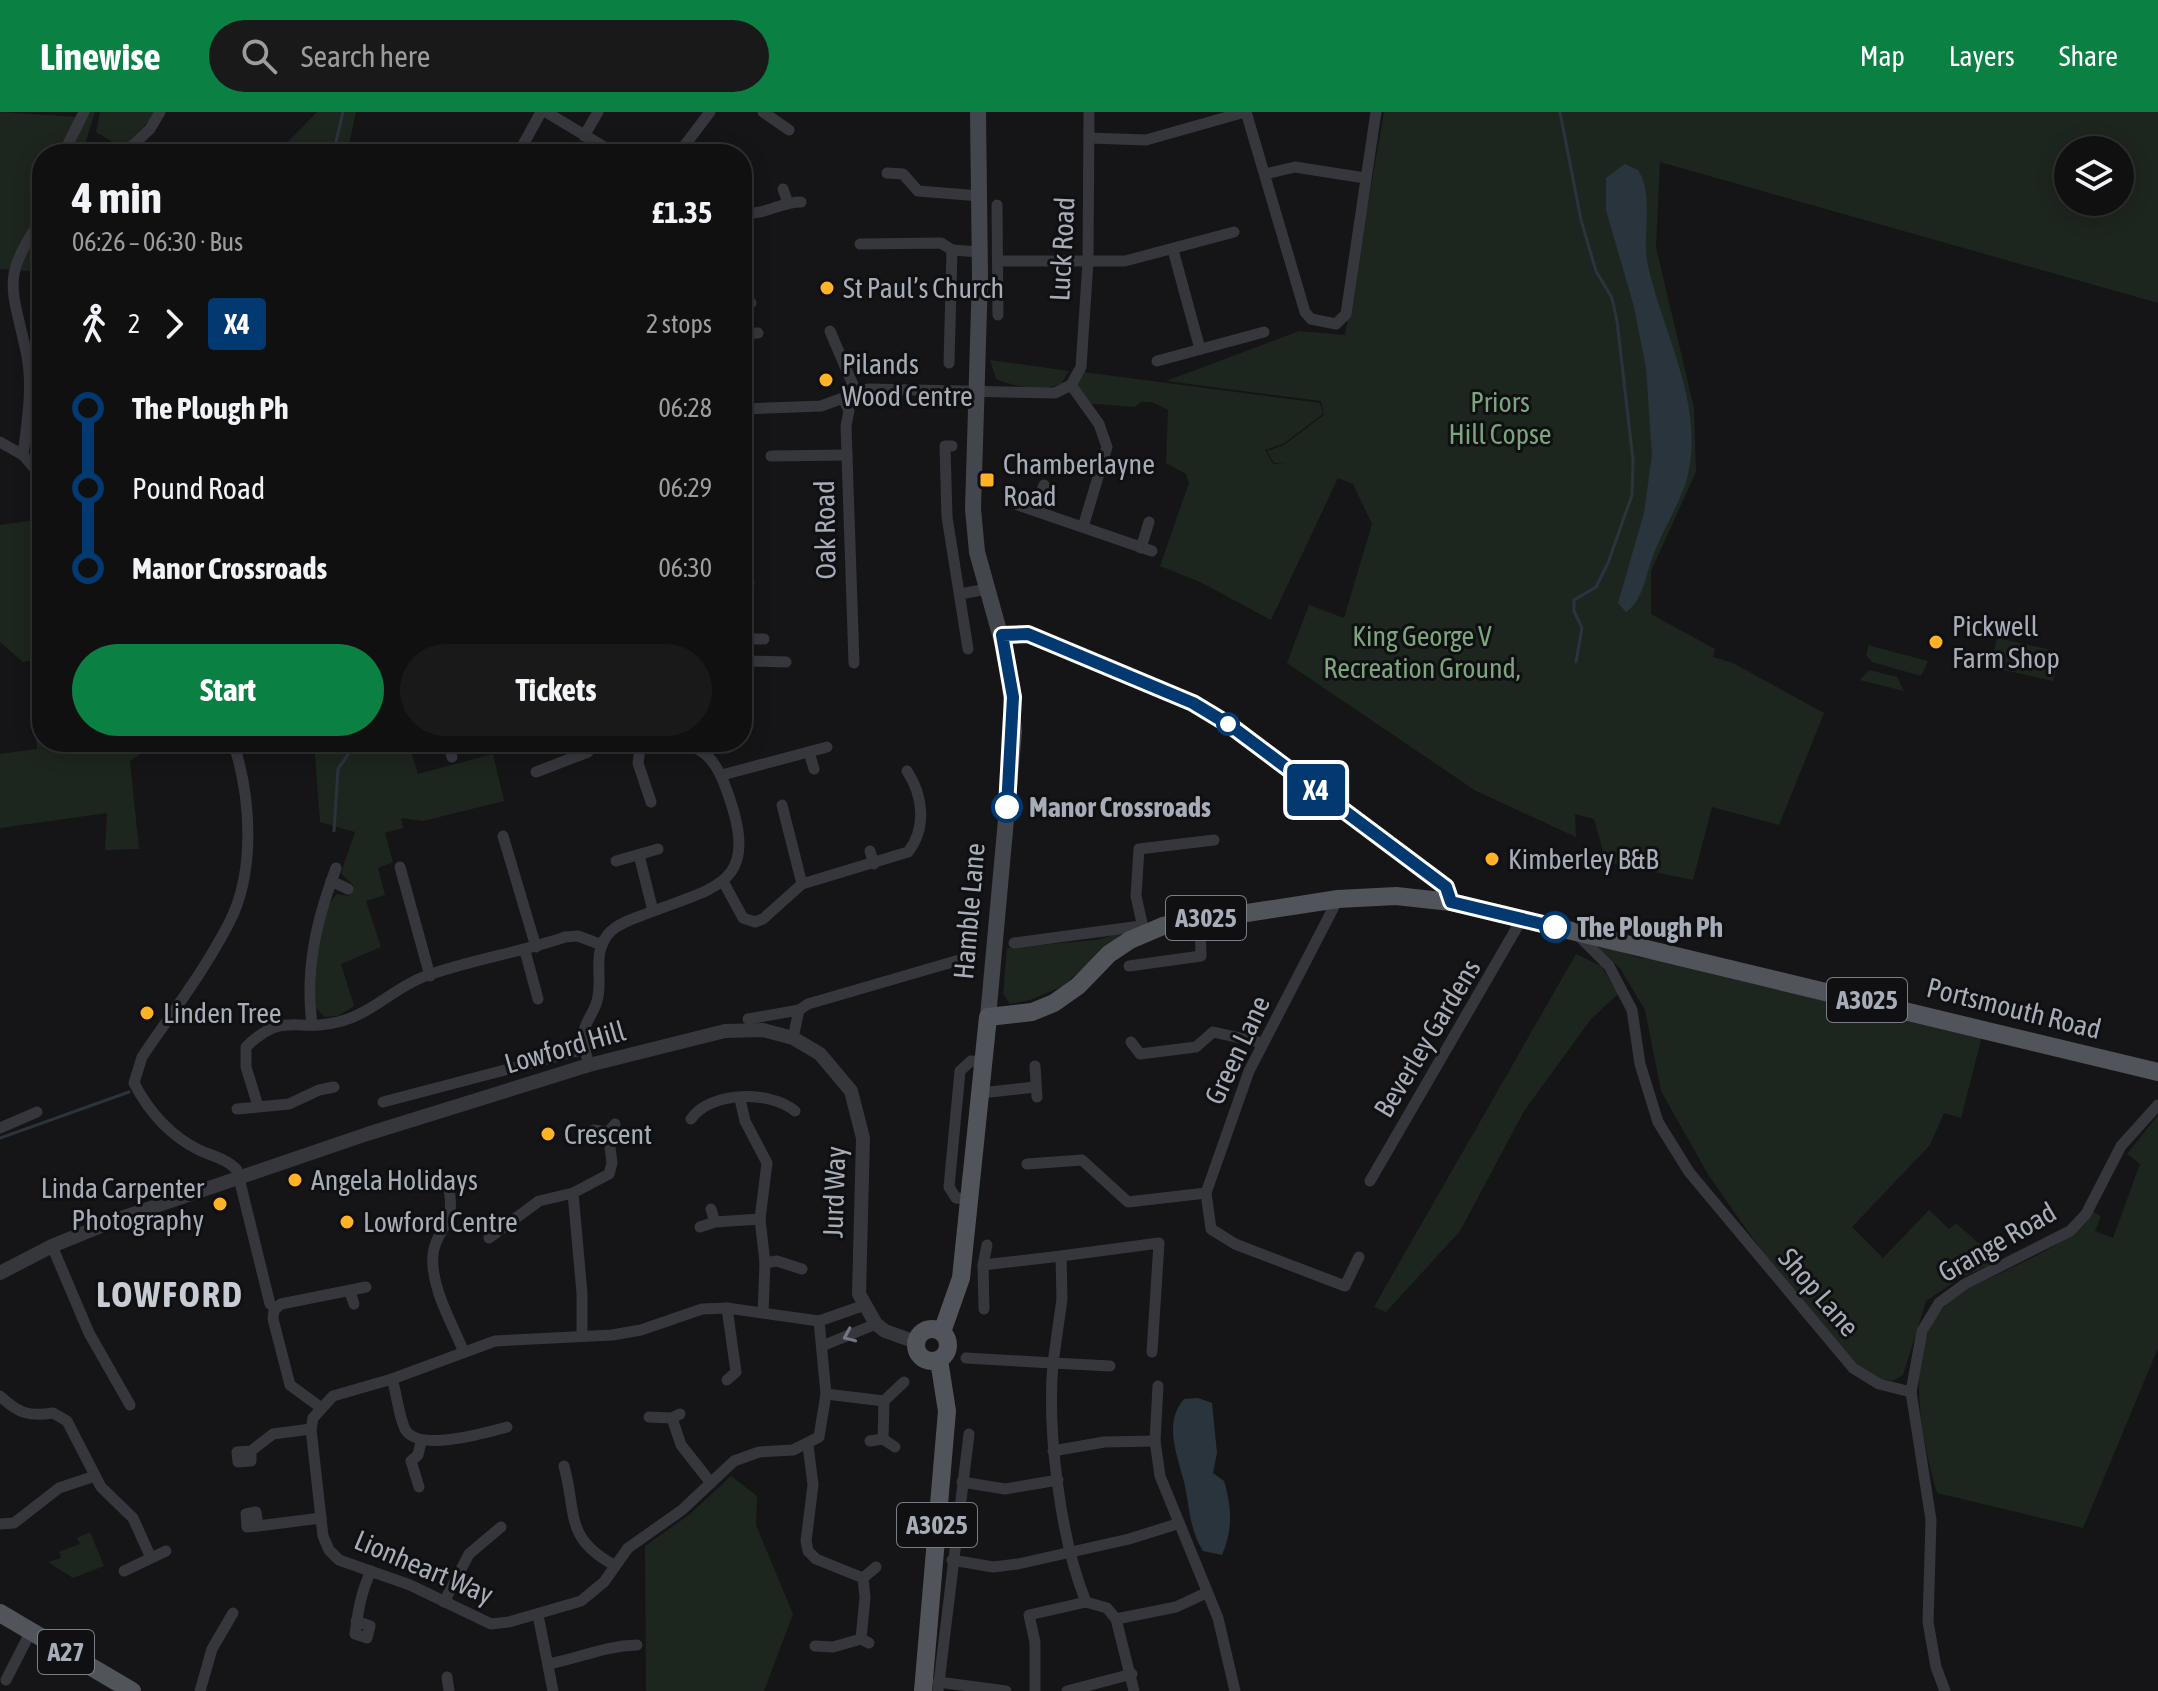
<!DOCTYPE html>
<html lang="en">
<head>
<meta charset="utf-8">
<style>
  body { margin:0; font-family:"Asap Condensed",sans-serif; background:#19191a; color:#f1f3f6; height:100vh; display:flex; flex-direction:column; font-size:30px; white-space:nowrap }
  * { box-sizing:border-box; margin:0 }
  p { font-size:26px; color:#9c9d9f }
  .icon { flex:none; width:44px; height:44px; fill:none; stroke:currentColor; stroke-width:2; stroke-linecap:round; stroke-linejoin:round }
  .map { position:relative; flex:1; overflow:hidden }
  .drawer { position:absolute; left:32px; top:32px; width:720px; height:608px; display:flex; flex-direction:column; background:#101011; border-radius:32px; box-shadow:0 4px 20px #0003,0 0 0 2px #303031 }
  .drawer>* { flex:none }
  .badge { padding:0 16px; border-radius:6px; font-size:28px; line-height:52px }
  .tools { position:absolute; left:2054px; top:24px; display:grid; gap:16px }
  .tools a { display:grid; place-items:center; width:80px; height:80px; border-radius:50%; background:#101011; box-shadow:0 4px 20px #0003,0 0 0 2px #303031; font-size:40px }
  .map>.badge { position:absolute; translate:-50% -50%; box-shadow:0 0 0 4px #fff }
  .legs { display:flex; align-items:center; gap:12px; height:88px; padding:0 40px; font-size:26px }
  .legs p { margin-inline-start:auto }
  .overview { display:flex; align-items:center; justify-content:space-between; height:136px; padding:0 40px }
  h1 { font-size:44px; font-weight:700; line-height:60px }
  .action { display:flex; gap:16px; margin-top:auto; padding:16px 40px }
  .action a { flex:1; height:92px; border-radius:48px; background:#0b8043; color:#fff; font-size:32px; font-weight:700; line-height:92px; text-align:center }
  .action a+a { background:#19191a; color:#f1f3f6 }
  ul { padding:0 40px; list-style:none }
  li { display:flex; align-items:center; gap:28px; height:80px; font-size:30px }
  li i { display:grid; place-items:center; width:12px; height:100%; margin:0 10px; background:currentColor }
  li i::after { content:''; width:20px; height:20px; margin:-10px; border:6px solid; border-radius:50%; background:#101011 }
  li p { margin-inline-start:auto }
  li:first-child i { background:linear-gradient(#0000 50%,currentColor 0) }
  li:last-child i { background:linear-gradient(currentColor 50%,#0000 0) }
  header { display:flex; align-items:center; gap:48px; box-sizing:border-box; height:112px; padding:0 40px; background:#0b8043; color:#fff }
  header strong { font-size:38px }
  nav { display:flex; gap:44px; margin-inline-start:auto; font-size:28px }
  .search { width:560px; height:72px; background:#19191a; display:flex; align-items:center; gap:20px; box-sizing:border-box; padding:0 28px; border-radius:44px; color:#9c9d9f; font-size:30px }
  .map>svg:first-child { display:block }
</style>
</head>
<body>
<header>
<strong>Linewise</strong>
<div class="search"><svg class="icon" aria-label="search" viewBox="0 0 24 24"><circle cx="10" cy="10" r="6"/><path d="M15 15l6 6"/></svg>Search here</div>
<nav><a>Map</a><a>Layers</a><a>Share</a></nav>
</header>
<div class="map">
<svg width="2158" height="1579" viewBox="0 0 2158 1579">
  <rect width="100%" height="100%" fill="#151517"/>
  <!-- green -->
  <g fill="#1d261e" fill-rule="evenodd">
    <path d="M0 0 78 5 81 0H95L82 42H42V160L0 157Z"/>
    <path d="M100 0H154L149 9 122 36 96 20Z"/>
    <path d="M317 0H356L347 42H276Z"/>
    <path d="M1384 0H2158V191L1660 50 1656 135 1694 296 1696 360 1651 459V502L1715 537 1713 545 1733 551 1824 601 1779 713 1712 695 1693 768 1606 750 1594 707 1575 702 1576 725 1476 679 1287 551 1309 493 1344 506 1372 412 1353 372 1338 366 1271 508 1200 470 1160 454 1189 371 1186 362 1166 351 1168 298 1152 290H1141L1135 295 1083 291 1074 276 1083 260 1320 291 1323 302 1283 332 1265 338 1273 352 1286 351H1274L1267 339 1284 333 1324 303 1321 289 1166 269 1299 219 1345 223ZM2068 38H2120V90H2068Z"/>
    <path d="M990 248 1069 259 1061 272C1043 279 1014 275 996 267Z"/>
    <path d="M42 407V546L23 550 0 530V413Z"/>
    <path d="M1997 526 2060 540 2053 569 2000 557 2002 550 1992 547Z"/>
    <path d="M1869 533 1871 534 1928 549 1921 564 1872 550 1866 543Z"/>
    <path d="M1869 558 1897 565 1904 579 1860 568Z"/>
    <path d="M42 610V630H251L252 631 149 636 130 649 139 737 105 738 107 701 0 716V642L37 637 34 611Z"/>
    <path d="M314 630H408L418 662 493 642 504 689 423 709 401 706 403 716 385 721 393 750 378 756 385 783 366 789 381 835 341 852 354 894 338 904 325 905 316 896C315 869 316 801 337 782L349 784 353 773 341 761 355 720 320 710Z"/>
    <path d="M1123 820 1063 874 1030 888 1010 892 1003 882 1007 836 1097 828Z"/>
    <path d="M1600 833 1640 846 1667 848 1982 924 1961 1006 1944 1001 1930 1033 1852 1115 1883 1146 1929 1098 1949 1117 1956 1111 1985 1137 1991 1153 1960 1166 1926 1189 1903 1263 1893 1269 1881 1267 1856 1251 1766 1145 1709 1064 1661 979 1645 898 1620 856 1598 838Z"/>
    <path d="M1576 842 1601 854 1618 882 1591 907 1524 999 1460 1119 1386 1200 1374 1195Z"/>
    <path d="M2158 1003V1236L2083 1416 1937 1381C1922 1329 1903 1240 1943 1196 1959 1178 1986 1169 2007 1158 2040 1142 2070 1129 2093 1100L2101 1104 2095 1119 2113 1126 2140 1052 2127 1042Z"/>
    <path d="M731 1364 757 1384 756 1413 793 1502 764 1579H646L645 1434 690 1402Z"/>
    <path d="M90 1420 104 1454 73 1466 48 1450 61 1446 59 1440 80 1432 77 1426Z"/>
  </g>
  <!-- water -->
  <g fill="#2a343c">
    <path d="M1625 52 1638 58C1655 83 1641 124 1648 154 1663 221 1704 291 1688 362 1684 384 1663 418 1654 441 1646 460 1644 488 1626 500L1618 491 1644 401 1652 343 1646 256 1634 195 1606 98V66Z"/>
    <path d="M1198 1286 1212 1291 1217 1341 1213 1361 1224 1369C1232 1396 1233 1417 1222 1443L1203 1439C1188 1415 1190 1392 1183 1366 1176 1340 1164 1310 1184 1287Z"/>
  </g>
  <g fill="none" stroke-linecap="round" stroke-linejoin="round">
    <!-- stream -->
    <g stroke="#2a343c" stroke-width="3">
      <path d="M1560 0 1581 108 1596 159 1612 186 1617 209 1633 348 1632 383 1608 451 1596 475 1574 488V499L1582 516 1576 550"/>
      <path d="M333 42 343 0"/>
      <path d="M334 719 338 657 357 630"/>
      <path d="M0 1026 129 980"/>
    </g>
    <!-- minor -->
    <g stroke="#36373d" stroke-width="11">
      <path d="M546 0 616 42"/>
      <path d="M763 0 789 18"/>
      <path d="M1246 0 1305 200 1311 207 1336 212 1346 202 1376 0"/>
      <path d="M584 24 598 0"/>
      <path d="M1090 26 1146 28 1245 0"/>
      <path d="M63 42 84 0"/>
      <path d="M123 42 150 17 160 0"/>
      <path d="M518 42 541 0"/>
      <path d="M678 42 710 0"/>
      <path d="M887 61 903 62 918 79 980 84"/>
      <path d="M1265 62 1295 55 1365 66"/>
      <path d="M783 77 788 91"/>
      <path d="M997 93 998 203"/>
      <path d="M742 101C768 103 779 90 801 90"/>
      <path d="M860 132 941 131 952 138 949 251"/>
      <path d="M952 138 980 140"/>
      <path d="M1173 138 1200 237"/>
      <path d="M999 149H1125L1234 120"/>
      <path d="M742 193 751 191"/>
      <path d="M830 219 856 280"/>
      <path d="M742 222 758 221"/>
      <path d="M1157 249 1264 220"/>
      <path d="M1071 273 1081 255 1088 150 1089 0"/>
      <path d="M843 286 849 299 846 314 854 551"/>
      <path d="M742 297 821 294 868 277 1055 281 1071 273 1099 312 1107 335 1083 415"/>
      <path d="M0 330 23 343 42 365"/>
      <path d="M952 334H945L947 405 968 537"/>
      <path d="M23 343C27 310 33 277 27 244 12 172 0 169 42 106"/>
      <path d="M771 344 847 343"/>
      <path d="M1018 393 1152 439"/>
      <path d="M1035 398 1044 373"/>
      <path d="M1141 436 1149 410"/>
      <path d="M742 472 749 471"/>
      <path d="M960 482 987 477"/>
      <path d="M1002 523 1028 522 1193 591 1231 614 1446 775 1451 790"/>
      <path d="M743 527H764"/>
      <path d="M747 527 749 549 786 550"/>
      <path d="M233 630C251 684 256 759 229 811 205 858 171 902 142 945L134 971C149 1000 169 1023 199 1038 212 1044 227 1047 237 1058L270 1192"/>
      <path d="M448 630 452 645"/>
      <path d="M641 630 638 651 651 690"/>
      <path d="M809 640 814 657"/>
      <path d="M536 660 588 640"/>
      <path d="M722 663 827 635"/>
      <path d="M782 693 802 772"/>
      <path d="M503 724 536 835"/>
      <path d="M870 739 874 752"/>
      <path d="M639 743 653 799"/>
      <path d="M616 749 658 737"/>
      <path d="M400 755 430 864"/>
      <path d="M331 769 348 777"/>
      <path d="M724 771 743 806 755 810 763 807 802 772 908 740C927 716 923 683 907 659"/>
      <path d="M1338 787 1249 959 1206 1081 1211 1117 1235 1132 1345 1174 1359 1145"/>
      <path d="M1144 820 1136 784 1139 737 1214 728"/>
      <path d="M1578 823 1609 854 1632 898 1640 952 1658 1010 1689 1060 1853 1256 1879 1272 1911 1280"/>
      <path d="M1014 831 1141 814"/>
      <path d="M525 839 538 887"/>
      <path d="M1129 854 1201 844 1200 807"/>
      <path d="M748 907 799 898"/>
      <path d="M312 913C305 856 316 810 336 756"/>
      <path d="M793 926 799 898 808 892 973 844"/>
      <path d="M1131 930 1140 942 1196 935 1213 920 1263 931"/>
      <path d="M589 953C587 944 582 932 583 923 584 911 594 901 597 889 604 865 590 840 611 819 620 811 632 807 643 803 716 774 762 775 727 679 708 624 687 634 636 630"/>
      <path d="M1035 954 1037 985"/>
      <path d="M981 981 1035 975"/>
      <path d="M740 987 745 1009 767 1051 760 1107 765 1151 763 1201"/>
      <path d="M383 990 585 937"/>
      <path d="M258 994 246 955V935C285 897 297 922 342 909 373 900 393 877 423 865 468 848 519 841 565 825L578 824 602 833"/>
      <path d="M237 997 289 992 319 978 334 975"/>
      <path d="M691 1007C710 979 770 978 795 999"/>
      <path d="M0 1016 37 1000"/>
      <path d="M594 1018 608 1020"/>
      <path d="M1027 1052 1082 1048 1128 1090 1206 1081"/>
      <path d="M1370 1069 1523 805"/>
      <path d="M449 1077C456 1116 437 1113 433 1142 430 1174 451 1209 463 1238"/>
      <path d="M573 1081 582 1181V1224"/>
      <path d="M971 1087 956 1086 949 1075 960 959 971 949 984 950"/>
      <path d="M711 1097 715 1110"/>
      <path d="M700 1115 715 1110 760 1107"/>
      <path d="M489 1126 539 1089 573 1081 609 1062 612 1051 608 1020 615 1012"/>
      <path d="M52 1134 89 1221 130 1293"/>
      <path d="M1061 1144 1159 1131 1152 1240"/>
      <path d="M765 1151 777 1149 802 1157"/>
      <path d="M983 1153 987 1133"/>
      <path d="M350 1180 354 1192"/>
      <path d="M984 1197 983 1153 1061 1144 1062 1187 1053 1251 1110 1254"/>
      <path d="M819 1209 826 1282 819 1325 793 1338 759 1340 734 1349 682 1398 628 1436 604 1470 581 1489 509 1510 491 1512 410 1473 339 1448 329 1438 323 1424 311 1317 313 1306 333 1284 392 1267 495 1229 612 1223 641 1218 702 1197 727 1196 819 1209 862 1194"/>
      <path d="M822 1234 876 1212"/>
      <path d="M966 1246 1053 1251C1047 1319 1060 1426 1086 1490L1107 1496 1116 1507 1134 1579"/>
      <path d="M392 1267C397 1282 398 1302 405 1317 418 1341 485 1321 507 1315"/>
      <path d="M727 1268 736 1260 727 1196"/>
      <path d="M1158 1274 1155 1329 1160 1364 1218 1506 1235 1579"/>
      <path d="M826 1282 884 1289"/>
      <path d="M0 1284C18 1301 29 1305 53 1301L67 1309 101 1375 133 1406 151 1446"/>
      <path d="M320 1295 290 1273 273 1207 274 1198 281 1192 366 1175"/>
      <path d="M649 1305 672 1306 680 1302"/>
      <path d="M672 1306 681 1333 711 1371"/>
      <path d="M883 1327 884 1289 904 1270"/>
      <path d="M870 1329 883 1327 895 1335"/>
      <path d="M808 1333 813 1373 806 1429 808 1439 816 1447 863 1466 865 1485 861 1527"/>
      <path d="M251 1339 237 1340 238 1350 251 1349V1339L273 1322 311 1317"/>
      <path d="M1053 1339 1104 1330 1155 1329"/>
      <path d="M564 1354C577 1401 564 1426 614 1453"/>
      <path d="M962 1370 1005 1377 1058 1368"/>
      <path d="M419 1375 411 1349 418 1343 421 1330"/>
      <path d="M0 1412 14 1411 59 1376 95 1364"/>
      <path d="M258 1414 247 1415 246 1402 256 1400 258 1414 321 1406"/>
      <path d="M952 1448 993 1455 1018 1452 1129 1427 1177 1412"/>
      <path d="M124 1459 166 1439"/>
      <path d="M863 1466 876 1455"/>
      <path d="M444 1490 469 1442 501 1415"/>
      <path d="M538 1503 553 1579"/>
      <path d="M1116 1507 1176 1495 1206 1481"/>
      <path d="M356 1509 370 1514 367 1526 355 1522C358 1499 361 1480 371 1459"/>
      <path d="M815 1534 833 1535 861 1527 869 1531"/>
      <path d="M548 1552C581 1546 603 1534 637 1533"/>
      <path d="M447 1565 449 1579"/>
      <path d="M6 1568 31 1519"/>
      <path d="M938 1570 1006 1579"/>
      <path d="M200 1579 212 1537 233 1501"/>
      <path d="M938 1579 969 1322"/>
      <path d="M1035 1579V1530L1029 1503 1086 1490"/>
      <path d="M1067 1579 1132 1562"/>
      <path d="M1945 1579 1936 1555 1928 1510 1931 1408 1911 1280 1922 1219 1939 1191 1965 1172 2070 1119 2086 1102 2121 1034 2158 993"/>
    </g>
    <!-- tertiary -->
    <path stroke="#36373d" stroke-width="14" d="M0 1161 52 1134 118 1107 367 1022 589 953 725 919 763 918 793 926 820 942 851 979 863 1026 859 1182 876 1212 885 1219 916 1230"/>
    <!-- secondary -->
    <path stroke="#44464d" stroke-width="16" d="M978 0 980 164 973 397 977 440 1008 551 1014 620 988 905"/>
    <!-- primary -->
    <g stroke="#52545c" stroke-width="18">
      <circle cx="932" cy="1233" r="16"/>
      <path d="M942 1220 961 1166 988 905 1032 900 1054 891 1078 874 1109 842 1130 828 1163 814 1338 787 1396 784 1451 790 2158 960"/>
      <path d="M0 1501 132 1579"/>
      <path d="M923 1579 947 1299 939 1248"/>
    </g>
  </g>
  <!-- one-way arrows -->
  <defs><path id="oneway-chevron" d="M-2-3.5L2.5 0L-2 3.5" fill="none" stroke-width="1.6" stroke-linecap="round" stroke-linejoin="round" transform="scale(2)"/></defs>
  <use stroke="#747781" href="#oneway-chevron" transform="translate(849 1224) rotate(156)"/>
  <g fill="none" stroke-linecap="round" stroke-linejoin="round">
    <defs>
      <path id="line-1" d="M1007 695 1013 585 1002 523 1028 522 1193 591 1231 614 1446 775 1451 790 1555 815"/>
    </defs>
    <!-- line-1 casing -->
    <use href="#line-1" stroke="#fff" stroke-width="18"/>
    <!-- line-1 -->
    <use href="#line-1" stroke="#013970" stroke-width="12"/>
  </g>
  <!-- markers -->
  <g fill="#ffb225" stroke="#101012" stroke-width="3">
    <circle cx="827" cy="176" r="8"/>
    <circle cx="826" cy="268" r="8"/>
    <rect x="979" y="360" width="16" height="16" rx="4"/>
    <circle cx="1936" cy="530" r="8"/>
    <circle cx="1492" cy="747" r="8"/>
    <circle cx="147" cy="901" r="8"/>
    <circle cx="548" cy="1022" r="8"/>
    <circle cx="295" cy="1068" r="8"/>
    <circle cx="220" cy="1092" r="8"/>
    <circle cx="347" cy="1110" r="8"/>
  </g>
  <g fill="#fff" stroke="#013970" stroke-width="4">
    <circle cx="1228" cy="612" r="10"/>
    <circle cx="1007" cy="695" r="14"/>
    <circle cx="1555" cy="815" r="14"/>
  </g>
  <g text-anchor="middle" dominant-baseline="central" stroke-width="6" stroke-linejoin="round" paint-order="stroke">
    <!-- shield labels -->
    <g fill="#101012" stroke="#797d86" stroke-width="2">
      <rect x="1166" y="784" width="80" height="44" rx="6"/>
      <rect x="1827" y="866" width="80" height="44" rx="6"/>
      <rect x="897" y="1391" width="80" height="44" rx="6"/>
      <rect x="38" y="1518" width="56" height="44" rx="6"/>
    </g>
    <g font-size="26" font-weight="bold" fill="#a6acb8">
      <text x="1206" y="806">A3025</text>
      <text x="1867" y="888">A3025</text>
      <text x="937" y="1413">A3025</text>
      <text x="66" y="1540">A27</text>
    </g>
    <!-- street labels -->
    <g font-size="28" fill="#a6acb8" stroke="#101012">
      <text transform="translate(1062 137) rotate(-87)">Luck Road</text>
      <text transform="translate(825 418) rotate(-91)">Oak Road</text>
      <text transform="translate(969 799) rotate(-85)">Hamble Lane</text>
      <text transform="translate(2014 896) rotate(14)">Portsmouth Road</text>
      <text transform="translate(1427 926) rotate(-59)">Beverley Gardens</text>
      <text transform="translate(565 935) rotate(-16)">Lowford Hill</text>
      <text transform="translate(1237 938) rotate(-65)">Green Lane</text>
      <text transform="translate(834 1080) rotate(-88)">Jurd Way</text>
      <text transform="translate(1997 1130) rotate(-30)">Grange Road</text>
      <text transform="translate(1819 1180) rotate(49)">Shop Lane</text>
      <text transform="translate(424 1455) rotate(23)">Lionheart Way</text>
    </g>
    <!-- poi labels -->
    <g font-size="28" fill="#a6acb8" stroke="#101012" text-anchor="start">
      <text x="843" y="176">St Paul’s Church</text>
      <text x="842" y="252">Pilands<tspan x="842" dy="32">Wood Centre</tspan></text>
      <text x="1003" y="352">Chamberlayne<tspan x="1003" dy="32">Road</tspan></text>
      <text x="1952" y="514">Pickwell<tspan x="1952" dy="32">Farm Shop</tspan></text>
      <text x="1508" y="747">Kimberley B&amp;B</text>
      <text x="163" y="901">Linden Tree</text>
      <text x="564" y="1022">Crescent</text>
      <text x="311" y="1068">Angela Holidays</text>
      <text x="204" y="1076" text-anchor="end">Linda Carpenter<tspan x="204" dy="32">Photography</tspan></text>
      <text x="363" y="1110">Lowford Centre</text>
    </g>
    <!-- park labels -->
    <g font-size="28" fill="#7ca57d" stroke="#101012">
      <text x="1500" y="290">Priors<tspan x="1500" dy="32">Hill Copse</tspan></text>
      <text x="1422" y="524">King George V<tspan x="1422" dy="32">Recreation Ground,</tspan></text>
    </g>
    <!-- stop labels -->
    <g font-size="28" font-weight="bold" fill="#a6acb8" stroke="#101012" text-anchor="start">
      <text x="1029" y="695">Manor Crossroads</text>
      <text x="1577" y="815">The Plough Ph</text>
    </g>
    <!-- district labels -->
    <g font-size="36" font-weight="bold" letter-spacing="2" fill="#c7cbd4" stroke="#101012">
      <text x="170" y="1182">LOWFORD</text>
    </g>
  </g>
</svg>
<div class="tools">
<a><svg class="icon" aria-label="layers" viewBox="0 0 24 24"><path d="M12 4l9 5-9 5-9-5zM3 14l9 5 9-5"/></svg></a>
</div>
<b class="badge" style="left:1316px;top:678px;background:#013970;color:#fff">X4</b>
<section class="drawer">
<div class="overview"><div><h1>4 min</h1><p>06:26 – 06:30 · Bus</p></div><b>£1.35</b></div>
<div class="legs"><svg class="icon" aria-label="walk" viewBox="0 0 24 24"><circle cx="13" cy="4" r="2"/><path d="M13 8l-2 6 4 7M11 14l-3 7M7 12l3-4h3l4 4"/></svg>2<svg class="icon" aria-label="forward" viewBox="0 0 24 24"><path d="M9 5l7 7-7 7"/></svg><b class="badge" style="background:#013970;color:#fff">X4</b><p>2 stops</p></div>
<ul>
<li><i style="color:#013970"></i><b>The Plough Ph</b><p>06:28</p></li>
<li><i style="color:#013970"></i><span>Pound Road</span><p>06:29</p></li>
<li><i style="color:#013970"></i><b>Manor Crossroads</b><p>06:30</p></li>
</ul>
<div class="action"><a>Start</a><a>Tickets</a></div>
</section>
</div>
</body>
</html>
